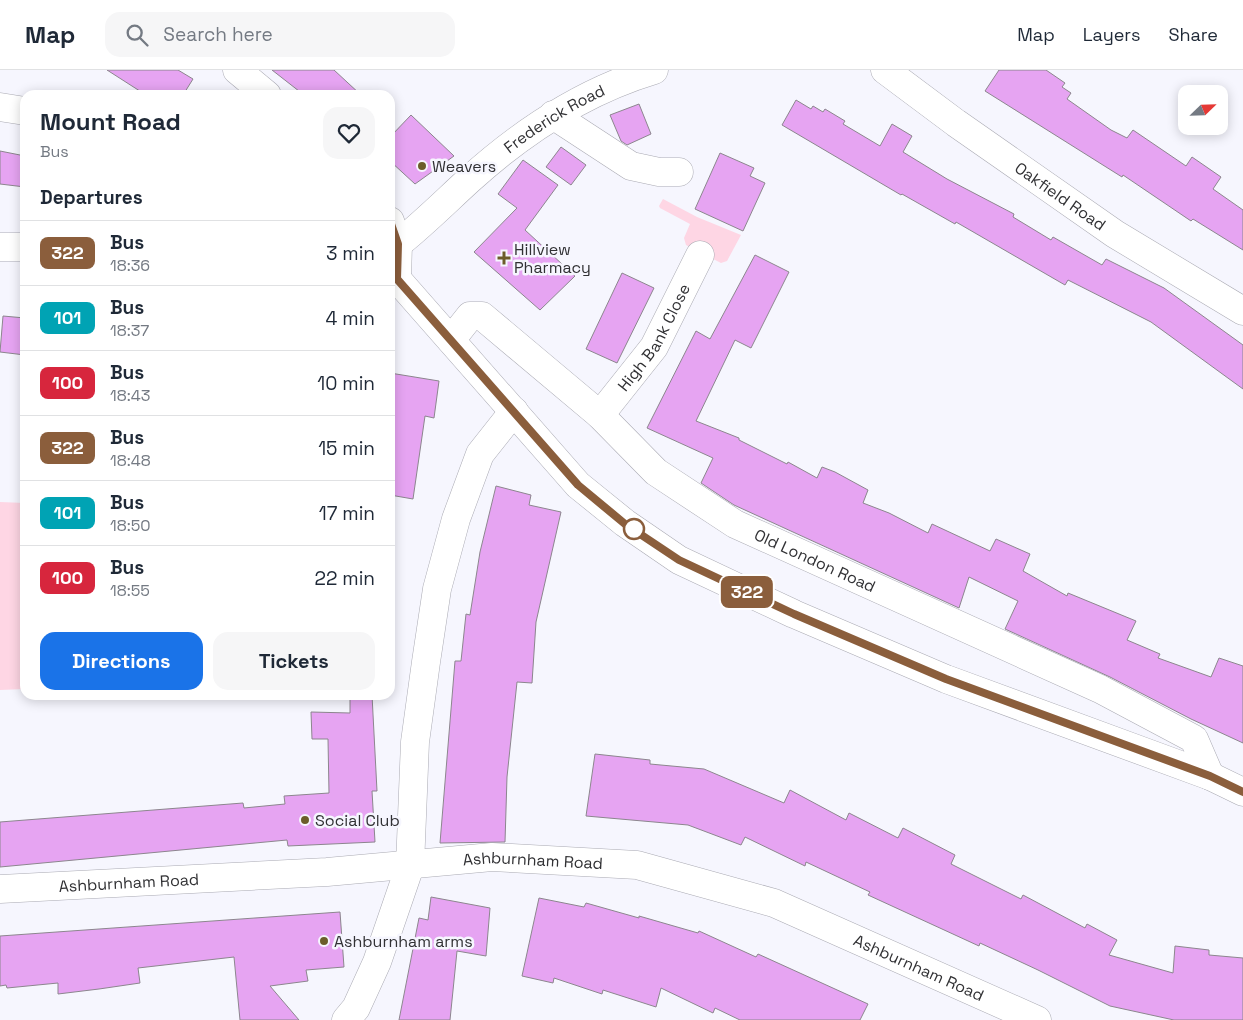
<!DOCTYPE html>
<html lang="en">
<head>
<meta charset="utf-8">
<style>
  body { margin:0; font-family:"Space Grotesk",sans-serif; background:#f6f6f7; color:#1f2937; height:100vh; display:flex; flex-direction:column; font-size:19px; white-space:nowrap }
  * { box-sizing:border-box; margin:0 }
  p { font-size:16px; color:#747a83 }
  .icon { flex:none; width:28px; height:28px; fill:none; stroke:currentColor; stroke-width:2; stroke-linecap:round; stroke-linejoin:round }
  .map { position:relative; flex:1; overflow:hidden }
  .details { position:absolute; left:20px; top:20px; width:375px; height:610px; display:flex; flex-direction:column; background:#fff; border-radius:15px; box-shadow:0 2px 12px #0003 }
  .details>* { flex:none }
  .badge { padding:0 10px; border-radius:8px; font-size:18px; line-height:32px }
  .needle { width:32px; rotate:67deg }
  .fabs { position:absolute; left:1178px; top:15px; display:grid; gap:10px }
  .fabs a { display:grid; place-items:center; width:50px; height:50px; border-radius:10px; background:#fff; box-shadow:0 2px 12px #0003; font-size:25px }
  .map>.badge { position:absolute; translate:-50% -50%; box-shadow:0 0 0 2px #fff }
  h2 { padding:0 20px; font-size:19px; line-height:45px }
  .round { display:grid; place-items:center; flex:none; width:52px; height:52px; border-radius:15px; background:#f6f6f7 }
  .headline { display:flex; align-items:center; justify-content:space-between; height:85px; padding:0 20px }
  h1 { font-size:24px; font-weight:700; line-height:38px }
  .cta { display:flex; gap:10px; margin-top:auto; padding:10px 20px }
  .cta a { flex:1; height:58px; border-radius:15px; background:#1a73e8; color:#fff; font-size:20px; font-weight:700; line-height:58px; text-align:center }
  .cta a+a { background:#f6f6f7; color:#1f2937 }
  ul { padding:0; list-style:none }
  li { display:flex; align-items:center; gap:15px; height:65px; padding:0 20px; border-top:1px solid #e0e1e3 }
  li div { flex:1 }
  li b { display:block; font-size:19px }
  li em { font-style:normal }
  li .badge { min-width:55px; font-weight:700; text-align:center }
  header { display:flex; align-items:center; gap:30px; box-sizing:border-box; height:70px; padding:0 25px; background:#fff; border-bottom:1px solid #e0e1e3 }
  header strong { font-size:24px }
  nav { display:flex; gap:28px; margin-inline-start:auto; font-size:18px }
  .search { width:350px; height:45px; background:#f6f6f7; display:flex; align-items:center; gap:12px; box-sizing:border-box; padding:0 18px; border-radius:15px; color:#747a83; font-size:19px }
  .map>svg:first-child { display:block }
</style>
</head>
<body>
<header>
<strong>Map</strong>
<div class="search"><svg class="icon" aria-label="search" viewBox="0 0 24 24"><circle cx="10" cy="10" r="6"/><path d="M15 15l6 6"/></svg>Search here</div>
<nav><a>Map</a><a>Layers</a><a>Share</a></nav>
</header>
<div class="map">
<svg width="1243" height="950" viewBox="0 0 1243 950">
  <rect width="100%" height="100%" fill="#f6f6fe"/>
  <!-- green -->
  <g fill="#fed6e4">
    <path d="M663 129 697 147 741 165 727 191 721 193 686 175 684 168 690 154 660 138 659 136Z"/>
    <path d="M0 432 25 433V619L0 620Z"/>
  </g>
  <!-- building -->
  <g fill="#e6a4f2" stroke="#8c868e">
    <path d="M107 0H178L193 9 183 25H146Z"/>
    <path d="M272 0H334L361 25H304Z"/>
    <path d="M999 0H1046L1065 13 1062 17 1071 23 1067 29 1111 60 1127 68 1133 60 1186 96 1192 87 1221 107 1213 119 1243 140V180L1193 149 1191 151 1123 105 1122 107 985 21Z"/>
    <path d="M796 30 811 39 813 36 823 42 825 39 845 51 843 54 880 76 892 54 912 66 903 82 947 109 1014 144 1013 147 1051 170 1053 167 1102 195 1106 189 1164 218 1243 275V319L1151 252 1068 210 1065 215 956 152 955 154 902 124 901 125 782 55Z"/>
    <path d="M639 34 651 64 627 75 621 71 610 45Z"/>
    <path d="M411 45 454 86 415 114 390 91V67Z"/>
    <path d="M561 77 586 95 571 115 546 97Z"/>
    <path d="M0 81 25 86V117L0 114Z"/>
    <path d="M720 83 754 98 750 106 765 113 743 161 695 139Z"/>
    <path d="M523 90 558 115 525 160 575 206 540 240 474 182 517 138 498 124Z"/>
    <path d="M755 185 789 202 751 278 735 270 696 351 739 368V370L787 394 788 392 817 408 822 397 835 402 868 420 863 433 889 443 928 463 932 454 990 481 996 469 1030 484 1023 501 1067 526 1068 523 1136 551 1127 570 1160 584 1158 588 1211 607 1219 588 1243 596V673L1191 649 1110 607 1005 559 1018 531 969 507 959 538 734 435 701 413 713 388 647 358 696 261 710 269Z"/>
    <path d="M622 203 654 218 617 293 586 279Z"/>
    <path d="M3 246 25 248V285L0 282Z"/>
    <path d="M390 303 439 311 434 348 425 346 413 429 390 425Z"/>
    <path d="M496 416 531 425 529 435 561 442 536 552 532 613 517 612 507 707 505 772 440 773 455 591H461L466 544 470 545 480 482Z"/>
    <path d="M350 625H372L377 721H372L375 772 288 776 287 770 0 797V752L243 733 244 738 285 734 284 726 329 723 328 669H312L311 642 350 643Z"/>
    <path d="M595 684 650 690V694L704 699 784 733 790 720 846 750 849 743 898 768 903 758 955 785 951 794 1021 829 1023 825 1085 858 1087 854 1117 870 1109 885 1173 903 1175 876 1209 880V885L1243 888V950H1174L1110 936 1038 900 980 873 979 876 868 825 870 822 806 792 805 796 745 767 741 775 688 755 586 746Z"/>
    <path d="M431 827 490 838 486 886 457 881 450 950H399L419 848 428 850Z"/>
    <path d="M539 828 584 837 586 833 639 848V846L698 863 699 861 756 887 758 884 868 934 860 950H740L715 938 713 943 661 918 656 937 603 920 602 924 554 908 553 913 522 906Z"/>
    <path d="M340 842 344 897 306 900 308 911 270 916 299 950H240L234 887 138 898 140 913 99 919 58 924V913L7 918 6 915 0 916V866Z"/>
  </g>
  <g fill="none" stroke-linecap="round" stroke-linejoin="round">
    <defs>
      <g id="minor">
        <path d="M237 0 267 25"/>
        <path id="s1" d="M885 0 956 53 1115 164 1243 241"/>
        <path d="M0 37 25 41"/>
        <path d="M553 45 631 96 659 102H679"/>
        <path d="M390 151 398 174 397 209"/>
        <path id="s2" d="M398 174C423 154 445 132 469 110 523 61 584 21 654 0"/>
        <path id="s3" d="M451 270 470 246H482L600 345 656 402 735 454 1100 619 1194 669 1210 706"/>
        <path id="s4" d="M600 345 654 277 700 185"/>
        <path id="s5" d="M0 819 327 802 492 787 637 795 774 833 1037 950"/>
        <path d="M346 950 356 938 377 892 410 796 415 672 426 592 437 519 456 449 480 384 514 341"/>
      </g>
      <g id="highway">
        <path d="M0 177H25"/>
        <path d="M390 208 397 209 578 415 625 453 679 490 794 544 946 609 1210 706 1243 722"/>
      </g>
    </defs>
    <!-- minor casing -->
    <use href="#minor" stroke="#aaaab3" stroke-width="29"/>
    <!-- highway casing -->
    <use href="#highway" stroke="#aaaab3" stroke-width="29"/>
    <!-- minor -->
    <use href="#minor" stroke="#fff" stroke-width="28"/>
    <!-- highway -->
    <use href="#highway" stroke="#fff" stroke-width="28"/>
  </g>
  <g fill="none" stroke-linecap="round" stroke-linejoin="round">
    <defs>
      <path id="line" d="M390 151 398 174 397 209 578 415 625 454 679 490 794 544 946 609 1210 706 1243 722"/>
    </defs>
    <!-- line casing -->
    <use href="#line" stroke="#fff" stroke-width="11"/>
    <!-- line -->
    <use href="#line" stroke="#8b5e3c" stroke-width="8"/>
  </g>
  <!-- markers -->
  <g fill="#6b5d2a" stroke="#f6f6fe" stroke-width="2">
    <circle cx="422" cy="96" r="5"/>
    <path d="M501.5 180.5h5v5h5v5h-5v5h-5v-5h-5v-5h5z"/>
    <circle cx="305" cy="750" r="5"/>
    <circle cx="324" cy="871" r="5"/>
  </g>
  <circle fill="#fff" stroke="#8b5e3c" stroke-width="2.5" cx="634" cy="459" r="10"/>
  <g text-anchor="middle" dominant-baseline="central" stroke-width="5" stroke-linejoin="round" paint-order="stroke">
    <!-- street labels -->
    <g font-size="16" fill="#313134" stroke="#f6f6fe">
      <text stroke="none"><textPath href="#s2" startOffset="201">Frederick Road</textPath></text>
      <text stroke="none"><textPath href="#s1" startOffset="216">Oakfield Road</textPath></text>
      <text stroke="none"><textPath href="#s4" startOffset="95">High Bank Close</textPath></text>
      <text stroke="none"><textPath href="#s3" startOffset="459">Old London Road</textPath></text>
      <text stroke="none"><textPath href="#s5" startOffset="534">Ashburnham Road</textPath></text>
      <text stroke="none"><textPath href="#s5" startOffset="129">Ashburnham Road</textPath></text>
      <text stroke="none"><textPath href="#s5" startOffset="939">Ashburnham Road</textPath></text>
    </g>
    <!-- poi labels -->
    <g font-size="16" fill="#313134" stroke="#f6f6fe" text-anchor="start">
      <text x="432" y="96">Weavers</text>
      <text x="514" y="179">Hillview<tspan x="514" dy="18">Pharmacy</tspan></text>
      <text x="315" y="750">Social Club</text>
      <text x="334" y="871">Ashburnham arms</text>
    </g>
  </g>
</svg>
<div class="fabs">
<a><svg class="needle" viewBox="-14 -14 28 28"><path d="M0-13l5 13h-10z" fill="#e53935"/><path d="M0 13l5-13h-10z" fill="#747a83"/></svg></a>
</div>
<b class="badge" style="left:747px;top:522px;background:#8b5e3c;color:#fff">322</b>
<section class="details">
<div class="headline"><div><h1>Mount Road</h1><p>Bus</p></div><a class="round"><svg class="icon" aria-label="heart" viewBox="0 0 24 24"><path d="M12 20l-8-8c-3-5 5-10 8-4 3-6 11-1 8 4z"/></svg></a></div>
<h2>Departures</h2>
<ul>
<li><span class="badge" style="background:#8b5e3c;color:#fff">322</span><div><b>Bus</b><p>18:36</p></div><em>3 min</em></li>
<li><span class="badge" style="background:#00a3b4;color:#fff">101</span><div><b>Bus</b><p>18:37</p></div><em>4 min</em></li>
<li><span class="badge" style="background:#d7263d;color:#fff">100</span><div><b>Bus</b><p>18:43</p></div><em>10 min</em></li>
<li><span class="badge" style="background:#8b5e3c;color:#fff">322</span><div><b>Bus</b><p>18:48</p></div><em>15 min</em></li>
<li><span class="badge" style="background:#00a3b4;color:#fff">101</span><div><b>Bus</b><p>18:50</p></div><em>17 min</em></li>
<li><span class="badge" style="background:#d7263d;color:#fff">100</span><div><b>Bus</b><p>18:55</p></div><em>22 min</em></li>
</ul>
<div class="cta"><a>Directions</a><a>Tickets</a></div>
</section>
</div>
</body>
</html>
